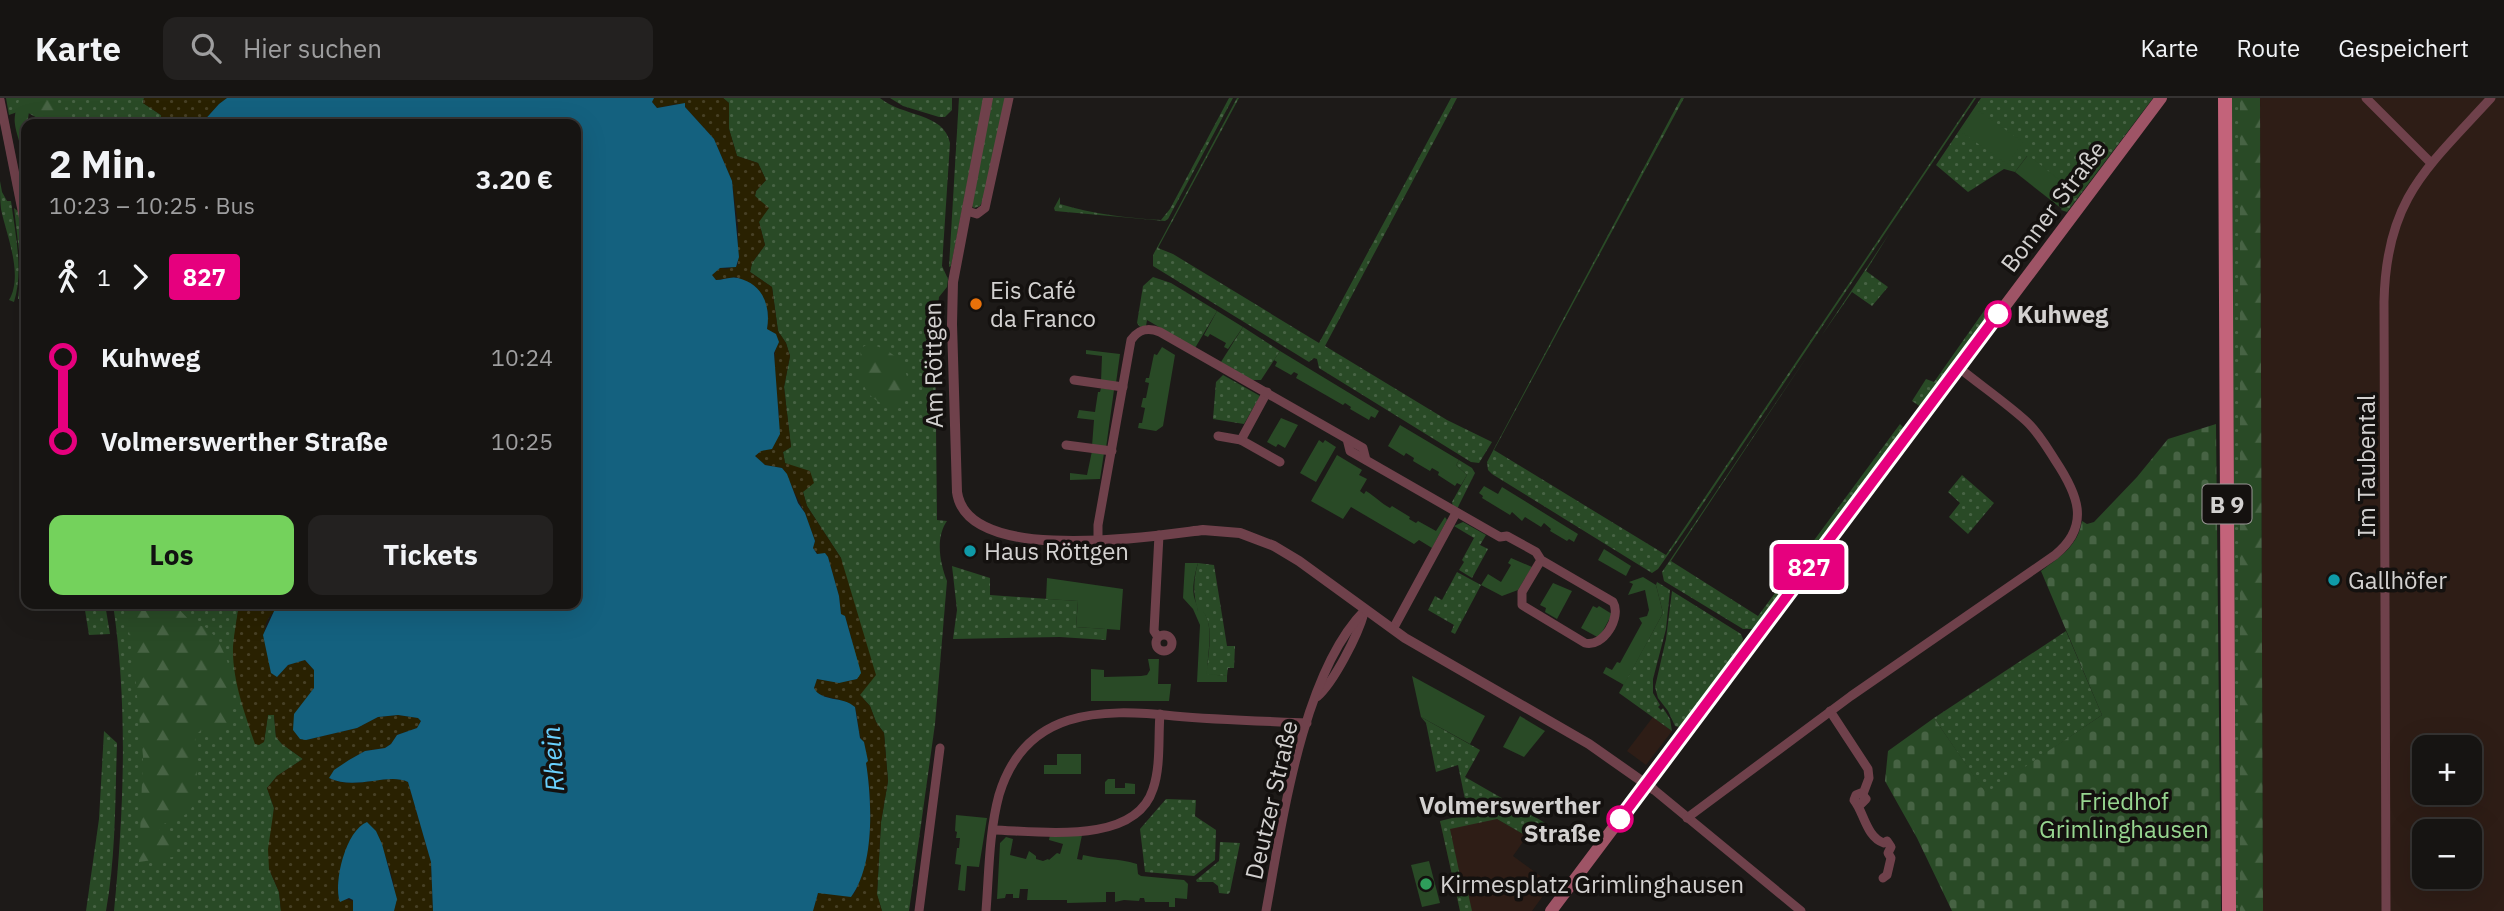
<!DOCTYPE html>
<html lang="de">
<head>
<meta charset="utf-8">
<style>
  body { margin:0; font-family:"IBM Plex Sans",sans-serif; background:#232120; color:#f1f3f6; height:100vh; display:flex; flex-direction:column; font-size:26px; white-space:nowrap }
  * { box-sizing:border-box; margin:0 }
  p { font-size:23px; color:#9e9e9f }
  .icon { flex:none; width:38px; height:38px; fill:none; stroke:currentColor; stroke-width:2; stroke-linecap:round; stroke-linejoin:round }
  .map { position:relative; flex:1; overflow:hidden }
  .details { position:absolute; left:21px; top:21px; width:560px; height:490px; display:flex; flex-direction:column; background:#161412; border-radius:14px; box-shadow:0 7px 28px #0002,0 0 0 2px #353332 }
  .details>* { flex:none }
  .badge { padding:0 14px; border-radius:5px; font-size:24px; line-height:46px }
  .buttons { position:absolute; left:2412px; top:637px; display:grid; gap:14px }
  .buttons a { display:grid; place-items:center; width:70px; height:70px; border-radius:14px; background:#161412; box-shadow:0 7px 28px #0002,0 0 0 2px #353332; font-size:35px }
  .map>.badge { position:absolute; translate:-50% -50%; box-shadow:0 0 0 4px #fff }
  .legs { display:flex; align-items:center; gap:10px; height:77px; padding:0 28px; font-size:23px }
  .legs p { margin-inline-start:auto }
  .headline { display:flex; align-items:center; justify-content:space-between; height:119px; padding:0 28px }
  h1 { font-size:38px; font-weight:800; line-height:52px }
  .primary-button { display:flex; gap:14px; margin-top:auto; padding:14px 28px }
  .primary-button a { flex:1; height:80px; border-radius:14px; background:#74d25c; color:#111; font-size:28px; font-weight:800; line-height:80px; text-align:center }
  .primary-button a+a { background:#232120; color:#f1f3f6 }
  ul { padding:0 28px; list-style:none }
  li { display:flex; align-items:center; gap:24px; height:84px; font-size:26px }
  li i { display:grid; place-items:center; width:10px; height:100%; margin:0 9px; background:currentColor }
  li i::after { content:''; width:18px; height:18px; margin:-9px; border:5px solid; border-radius:50%; background:#161412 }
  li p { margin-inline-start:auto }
  li:first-child i { background:linear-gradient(#0000 50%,currentColor 0) }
  li:last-child i { background:linear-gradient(currentColor 50%,#0000 0) }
  header { display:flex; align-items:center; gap:42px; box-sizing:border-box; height:98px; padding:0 35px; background:#161412; border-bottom:2px solid #353332 }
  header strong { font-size:33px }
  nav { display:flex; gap:38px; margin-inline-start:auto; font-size:24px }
  .search { width:490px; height:63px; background:#232120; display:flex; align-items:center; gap:18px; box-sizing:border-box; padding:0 24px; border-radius:14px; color:#9e9e9f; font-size:26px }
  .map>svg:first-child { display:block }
</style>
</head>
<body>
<header>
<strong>Karte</strong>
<div class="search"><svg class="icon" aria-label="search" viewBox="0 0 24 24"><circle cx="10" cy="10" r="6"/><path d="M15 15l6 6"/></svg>Hier suchen</div>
<nav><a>Karte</a><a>Route</a><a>Gespeichert</a></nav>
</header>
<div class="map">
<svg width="2504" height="813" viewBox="0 0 2504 813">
  <defs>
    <pattern id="grass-dots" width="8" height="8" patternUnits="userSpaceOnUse" patternTransform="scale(1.75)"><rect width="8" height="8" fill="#294a26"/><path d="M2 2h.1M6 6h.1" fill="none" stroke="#476344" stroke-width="1.8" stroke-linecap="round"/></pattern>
    <pattern id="forest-firs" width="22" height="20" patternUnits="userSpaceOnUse" patternTransform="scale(1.75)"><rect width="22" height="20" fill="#294a26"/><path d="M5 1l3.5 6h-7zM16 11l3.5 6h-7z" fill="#476344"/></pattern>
    <pattern id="sand-dots" width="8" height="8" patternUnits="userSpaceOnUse" patternTransform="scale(1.75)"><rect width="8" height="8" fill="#292101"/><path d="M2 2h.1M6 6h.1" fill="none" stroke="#474025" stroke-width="1.8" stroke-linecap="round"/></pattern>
    <pattern id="cemetery-stones" width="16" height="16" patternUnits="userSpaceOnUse" patternTransform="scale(1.75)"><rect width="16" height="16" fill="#294a26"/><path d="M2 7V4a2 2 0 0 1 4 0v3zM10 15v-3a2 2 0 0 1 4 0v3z" fill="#476344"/></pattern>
  </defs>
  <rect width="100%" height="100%" fill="#1d1a18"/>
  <!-- commercial -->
  <g fill="#2e1d16" fill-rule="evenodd">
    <path d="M2260 0H2504V813H2263ZM2424 649H2469V695H2424ZM2424 733H2469V779H2424Z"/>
    <path d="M1653 619 1672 633 1646 667 1627 653Z"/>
    <path d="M1497 721 1527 738 1513 758 1550 785 1548 791 1532 813H1460L1440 723Z"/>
  </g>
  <!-- grass -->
  <g fill="url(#grass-dots)">
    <path d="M6 0H144L143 5 161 17 162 25 48 26 23 12 9 17Z"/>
    <path d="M723 0H880C902 19 944 14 950 45L942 168 948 181 947 189 939 199 935 234 937 422 947 423C935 440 940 465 947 483L935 626 909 813H882L877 797 881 724 888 683 884 635 876 624 870 608 860 597 841 460 807 408 803 394 785 365 783 354 791 349 784 289 790 258 786 245 778 233 772 189 750 174 752 165 765 147 759 124 758 102 755 98 756 93 766 82 758 65 737 58 729 31V5Z"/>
    <path d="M890 0H952V12L945 19H939L903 8Z"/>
    <path d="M959 0H984L951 168 949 169Z"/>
    <path d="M992 0H1005L984 100 980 108 974 110 972 108Z"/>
    <path d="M1229 0H1233L1168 121 1165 123 1055 113 1054 110 1060 99V106C1093 116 1127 120 1161 122L1170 111Z"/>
    <path d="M1237 0H1239L1158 150 1173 156 1319 245 1451 0H1457L1325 248 1447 322 1492 344 1479 365 1471 364 1319 270 1317 261 1314 260 1309 264 1153 168V157Z"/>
    <path d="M1681 0H1684L1494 352 1666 457 1974 0H1976L1686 431 1658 471 1652 475 1492 376 1488 372 1487 364Z"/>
    <path d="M1981 0H2153L2067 114 2061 112 2074 94 2027 58 2015 74 2004 71 1968 94 1936 67Z"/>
    <path d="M2232 0H2240V813H2235Z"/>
    <path d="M0 83 2 94 7 103H11C15 135 24 172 14 204L9 202C24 177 6 136 1 111 0 102 0 92 0 83Z"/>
    <path d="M14 110 19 114 26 145V209L25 201H18L21 170Z"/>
    <path d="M1889 136 1866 173 1888 189 1872 208 1852 194 1822 237Z"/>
    <path d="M1153 179 1171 185 1217 213 1195 250 1147 222 1146 228 1140 229 1137 225 1143 188Z"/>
    <path d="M1986 210 1989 213 1987 221 1921 309 1912 303 1926 281 1934 284Z"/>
    <path d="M1243 229 1280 253 1261 282H1251L1221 264Z"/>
    <path d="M1808 257 1671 463 1758 518 1900 326 1905 331 1759 527 1752 531H1743L1664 483 1662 474Z"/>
    <path d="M1223 277 1260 298 1244 326 1213 321 1216 284Z"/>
    <path d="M1459 362 1472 370 1475 375 1457 411 1453 409 1452 404 1467 377 1456 367Z"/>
    <path d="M1962 377 1994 405 1968 436 1949 419 1960 405 1948 394Z"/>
    <path d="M1463 424 1486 437 1480 447 1488 451 1472 480 1459 472 1464 464 1462 462 1474 440 1454 428Z"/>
    <path d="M1198 465 1214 467 1227 548H1235L1234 570H1228L1227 578 1206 577C1208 558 1215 529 1203 514L1198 513C1193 497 1193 482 1198 465Z"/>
    <path d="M952 468 990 480V497L1078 503 1076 529 1107 531 1106 542 1060 539 953 541 957 512Z"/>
    <path d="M1457 474 1481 487 1455 536 1451 534 1454 527 1428 512 1435 498 1442 502Z"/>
    <path d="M1657 484 1670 492 1666 531 1653 581V595L1660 607 1658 609 1661 612 1663 610 1670 621 1672 633 1619 595 1663 515 1656 487Z"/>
    <path d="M1672 493 1741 536 1743 541 1740 551 1682 630 1675 628 1668 613 1658 600 1655 589 1666 541Z"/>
    <path d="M84 506H105L110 536 89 537Z"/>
    <path d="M113 506H239L233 551 264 644 268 616 274 617 276 639 282 646 303 661 277 678 267 690 274 710 269 771 279 794 281 813H114C124 711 128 608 113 506Z"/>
    <path d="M2066 533 2102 617 1986 696 1934 620Z"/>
    <path d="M1421 619 1480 652 1465 679 1547 726 1537 744 1497 721 1450 731 1464 796 1468 795 1472 813H1460L1440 723 1468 716 1458 667 1436 674 1426 625Z"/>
    <path d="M104 633 117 645C115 701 116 758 106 813H86L99 721Z"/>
    <path d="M1166 701 1196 702 1195 718 1216 732 1215 762 1194 778 1145 774 1140 731Z"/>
    <path d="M1220 744 1240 745 1230 794 1228 796 1219 795 1218 788 1213 784H1197L1196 782 1219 763Z"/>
  </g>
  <!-- forest -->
  <g fill="url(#forest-firs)">
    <path d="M20 0H54L64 12 61 26H48L29 14 24 47 20 46C14 25 12 21 20 0Z"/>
    <path d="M2240 0H2260L2263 813H2240Z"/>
    <path d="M868 246C896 252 905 265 911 293L898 308 891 310C871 301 863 295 861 273 861 264 860 258 861 250Z"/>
    <path d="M129 506H173C180 511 186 520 193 525 198 528 203 527 208 531 232 554 243 610 223 637L208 639 202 632 196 636C193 657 203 691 191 711 185 720 171 723 161 727L159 733 174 742 177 751 173 759 139 764 143 658 134 567 127 521Z"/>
  </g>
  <!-- sand -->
  <g fill="url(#sand-dots)">
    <path d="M144 0H227L219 6 201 26H161V17L143 5Z"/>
    <path d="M654 0H723L729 5V31L737 58 758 65 766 82 756 93 755 98 769 110 759 124 765 147 752 165 750 174 772 189 778 233 786 245 790 258 784 289 791 349 783 354 785 365 810 373 814 385 803 394 807 408 841 460 876 577 860 597 870 608 876 624 884 635 888 683 881 724 877 796 882 813H813L818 795C831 794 841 799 854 796 873 755 873 709 866 665 868 655 863 647 860 638 858 629 858 619 855 610 844 599 827 602 814 593L815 584 817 581 839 584 857 581 861 575 845 518 841 517 839 498 828 459 818 456 813 450 815 443 805 415 782 370 765 367 755 358 775 341 779 315 774 275 776 236 767 232 768 213 752 186 736 179 716 182 712 177 720 170 727 171 738 167V127L732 83 714 41 685 9 676 6 657 10 652 4Z"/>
    <path d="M239 506H285C252 522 266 553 277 579L288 567 305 562 314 572V590L302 607 306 642 357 630 378 619 398 617 418 620 421 623 417 630 397 637 391 646 385 650 365 653 349 662 329 680C356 694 386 673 408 684L431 764 433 813H394C400 788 384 757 376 733L344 801 353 803V813H281L279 794 269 771 268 751 274 710 267 690 277 678 303 661 282 646 276 639 274 617H268L264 644 259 647 255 646C245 616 232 582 233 549 234 535 237 520 239 506Z"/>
  </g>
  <!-- cemetery -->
  <path fill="url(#cemetery-stones)" d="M2216 326 2221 813H1952L1917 740 1885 683 1888 653 1934 620 1986 695 2102 617 2041 473C2060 459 2078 448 2082 423L2087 426 2094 424 2137 379 2168 341Z"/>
  <!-- garden -->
  <g fill="#294a26">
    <path d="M1976 11 2023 44 2007 66 1960 33Z"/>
    <path d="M2028 57 2075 94 2062 111 2015 74Z"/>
    <path d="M1217 213 1243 229 1228 251 1224 249 1226 245 1210 236 1208 239 1204 237Z"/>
    <path d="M1162 249 1175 257 1163 328 1156 333 1138 330 1139 325H1142L1145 310 1141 309 1143 300H1146L1149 285 1145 284 1146 280H1149L1154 256 1157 257Z"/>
    <path d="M1086 252 1120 256 1116 285 1101 283 1102 258 1086 256Z"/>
    <path d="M1280 253 1379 313 1375 320 1371 318 1369 322 1350 311 1351 309 1345 305 1343 307 1296 280 1298 276 1294 274 1291 277 1275 268 1277 264 1274 262Z"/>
    <path d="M1101 290 1114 292 1106 350 1092 348 1094 322 1077 320 1079 312 1095 314 1098 294H1100Z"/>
    <path d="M1281 320 1298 327 1285 350 1278 346 1276 349 1267 344Z"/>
    <path d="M1400 327 1459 362 1456 367 1467 377 1461 387 1457 385 1455 388 1438 377 1439 374 1432 370 1430 373 1413 363 1414 360 1406 355 1404 358 1388 348Z"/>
    <path d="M1319 342 1323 345 1325 342 1336 349 1316 384 1300 375Z"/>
    <path d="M1092 353 1104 355 1100 381 1070 382V375L1087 377Z"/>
    <path d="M1337 357 1362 372 1359 377 1367 381 1360 393 1364 396 1366 393C1376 399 1382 406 1390 410L1392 408 1410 419 1409 421 1416 425 1418 423 1436 433 1445 419 1447 422 1432 450 1419 442 1414 446 1351 409 1343 421 1311 403Z"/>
    <path d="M1484 388 1498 396 1502 389 1578 436 1574 444 1569 441 1567 443 1550 433 1551 431 1544 425 1541 429 1525 419 1522 423 1512 414 1510 417 1482 400 1483 398 1479 395Z"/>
    <path d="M1604 451 1631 468 1626 478 1598 462Z"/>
    <path d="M1511 460 1532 469 1518 492 1502 498 1481 487 1488 476 1501 484 1511 467 1508 465Z"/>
    <path d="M1185 465H1198C1195 475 1191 491 1195 502 1196 505 1198 509 1198 513H1203C1215 528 1207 558 1207 576L1227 578V584H1197L1200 527 1193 511 1183 500Z"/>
    <path d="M1643 479 1656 487 1663 515 1624 587 1603 575 1606 569 1612 572 1617 564 1620 565 1642 525 1639 520 1647 518 1649 512 1645 492 1628 497 1633 486 1629 484Z"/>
    <path d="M1047 480 1123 491 1120 532 1076 529 1078 503 1046 501Z"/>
    <path d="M1553 485 1572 493 1557 521 1545 514 1546 510 1540 507Z"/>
    <path d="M1593 508 1597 510 1599 508 1612 516 1599 540 1581 530Z"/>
    <path d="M1148 561H1159L1158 586H1171L1169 603H1091V571L1104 572V579L1141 578 1147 577 1150 572Z"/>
    <path d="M1412 578 1485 618 1470 646 1421 619Z"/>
    <path d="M1520 618 1545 633 1524 659 1503 649Z"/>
    <path d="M1057 656H1081V676H1044V667H1057Z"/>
    <path d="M1108 681H1115V690H1125V685L1135 686V696H1105V684Z"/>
    <path d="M956 717 987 720 979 769 967 768 965 793 958 792 961 767 955 766 957 750H959L960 740H956L957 734 955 733Z"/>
    <path d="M1050 737H1082L1077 761 1082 762 1083 757C1104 762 1117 760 1137 766L1138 776 1141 778 1184 782 1188 786 1187 801 1175 800V809H1169V804H1145L1144 800H1140L1139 803 1124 802 1115 804V794H1106V804L1067 805V802H1027L1028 791H1020L1019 800H1013V796H1006L1005 800 997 801 1000 745 1006 739 1013 741 1010 757 1026 761 1029 753 1036 758V761L1043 763 1048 761 1049 762 1057 755 1060 756 1063 746 1049 742Z"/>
    <path d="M1429 763 1440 805 1422 809 1411 767Z"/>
  </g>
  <!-- water -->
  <g fill="#14617f">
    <path d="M227 0H654L652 4 657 10 685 5V9L714 41 732 83 739 159 736 169 720 170 712 177 716 182C723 182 731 178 738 180 763 186 771 208 767 231L776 236 779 244 774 255 780 336 772 351 761 353 755 358 765 367 782 370 787 376 798 405 805 415 815 443 813 450 817 456 825 455 828 459 839 498 841 516 845 518 861 575 857 581 839 585 817 581 814 590C821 604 843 598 855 609L860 640 864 644 868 663 866 665C872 702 875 767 851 799L818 795 813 813H433L431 764 408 684C388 674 356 693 329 680L334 672 349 662 365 653 385 650 391 646 397 637 417 630 421 623 418 620 398 617 378 619 357 630 306 642 300 641 293 632 294 616 314 590V572L305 562 288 567 277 579 271 575 263 537 275 511 285 506H576V26H201L219 6Z"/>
    <path d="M367 724 376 733 382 746 397 801 394 813H353V802L349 800 340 804C333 784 346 732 367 724Z"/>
  </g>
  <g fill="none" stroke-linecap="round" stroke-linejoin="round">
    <!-- minor -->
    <g stroke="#6f414b" stroke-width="9">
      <path d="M2366 0 2431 65"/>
      <path d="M0 2 26 132"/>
      <path d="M967 113 977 116 985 110 1009 0"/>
      <path d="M1074 282 1123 289"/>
      <path d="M1267 294 1241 342 1280 364"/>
      <path d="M1218 338 1241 342"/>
      <path d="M1347 341 1350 353 1500 439 1507 438 1536 454 1541 462 1613 504C1622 519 1603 550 1585 545L1522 507V494L1541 462"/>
      <path d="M1066 347 1112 353"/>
      <path d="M1098 443V427L1131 242C1139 231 1148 229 1160 234L1363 350 1366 362"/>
      <path d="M1393 531 1456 415"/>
      <circle cx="1164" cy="545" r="8"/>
      <path d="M1158 539 1154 533 1159 437"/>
      <path d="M1317 599C1334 584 1358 537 1364 515"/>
      <path d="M1830 613 1868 671 1869 680 1863 696"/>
      <path d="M1653 691 1801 813"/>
      <path d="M1860 707 1866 701 1861 695 1856 697 1854 702C1864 714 1866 739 1884 745L1887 743 1891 749 1888 755 1891 760 1887 777 1883 780"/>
      <path d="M1687 720 1851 598 2055 457C2092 427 2077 395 2055 362 2046 348 2038 334 2026 323 2005 304 1980 287 1958 269"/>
      <path d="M993 732C1039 733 1135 748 1153 691 1161 668 1158 639 1160 616"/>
      <path d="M919 813 940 650"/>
      <path d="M986 813C989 775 989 734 999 697 1025 611 1100 610 1174 618 1218 622 1262 623 1307 625"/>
      <path d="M1266 813C1282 726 1302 575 1365 512"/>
      <path d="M2386 813 2384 204C2386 101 2426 71 2491 0"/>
    </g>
    <!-- tertiary -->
    <path stroke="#6f414b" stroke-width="10" d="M988 0 953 184 952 226 957 394C967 468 1153 438 1203 432L1240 435 1274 448 1299 463 1405 540 1589 646 1653 691"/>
    <!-- secondary -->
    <path stroke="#9e5466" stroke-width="12" d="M1551 813 2161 0"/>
    <!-- primary -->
    <path stroke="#c3637a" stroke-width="14" d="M2225 0 2229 813"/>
  </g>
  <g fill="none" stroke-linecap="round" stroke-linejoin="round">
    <defs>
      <path id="line-1" d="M1620 721 1998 216"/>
    </defs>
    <!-- line-1 casing -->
    <use href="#line-1" stroke="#fff" stroke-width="16"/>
    <!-- line-1 -->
    <use href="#line-1" stroke="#e6007e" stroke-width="10"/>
  </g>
  <!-- markers -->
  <circle fill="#e8710a" stroke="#14110f" stroke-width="2.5" cx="976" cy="206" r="7"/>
  <g fill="#fff" stroke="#e6007e" stroke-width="3.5">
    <circle cx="1998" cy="216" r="12"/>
    <circle cx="1620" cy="721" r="12"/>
  </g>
  <g fill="#0f9aa8" stroke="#14110f" stroke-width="2.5">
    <circle cx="970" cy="453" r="7"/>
    <circle cx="2334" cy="482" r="7"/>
  </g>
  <circle fill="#2e9e5b" stroke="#14110f" stroke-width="2.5" cx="1426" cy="786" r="7"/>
  <g text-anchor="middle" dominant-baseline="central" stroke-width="7" stroke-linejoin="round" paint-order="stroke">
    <!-- shield labels -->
    <rect fill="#14110f" stroke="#9a9796" stroke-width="2" x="2202.5" y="386.5" width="49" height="39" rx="5"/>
    <g font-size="23" font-weight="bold" fill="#d3d1d0">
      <text x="2227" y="406">B 9</text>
    </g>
    <!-- street labels -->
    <g font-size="24" fill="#d3d1d0" stroke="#14110f">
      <text transform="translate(2053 108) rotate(-53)">Bonner Straße</text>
      <text transform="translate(933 267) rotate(-91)">Am Röttgen</text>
      <text transform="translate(2366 368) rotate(-90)">Im Taubental</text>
      <text transform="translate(1271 702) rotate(-77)">Deutzer Straße</text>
    </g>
    <!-- poi labels -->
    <g font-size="24" fill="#d3d1d0" stroke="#14110f" text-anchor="start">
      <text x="990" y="192">Eis Café<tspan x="990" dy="28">da Franco</tspan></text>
      <text x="984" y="453">Haus Röttgen</text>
      <text x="2348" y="482">Gallhöfer</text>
      <text x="1440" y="786">Kirmesplatz Grimlinghausen</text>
    </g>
    <!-- stop labels -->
    <g font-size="24" font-weight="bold" fill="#d3d1d0" stroke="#14110f" text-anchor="start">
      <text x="2017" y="216">Kuhweg</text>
      <text x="1601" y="707" text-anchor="end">Volmerswerther<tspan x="1601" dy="28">Straße</tspan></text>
    </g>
    <!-- park labels -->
    <g font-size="24" fill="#97d690" stroke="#14110f">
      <text x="2124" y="703">Friedhof<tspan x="2124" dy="28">Grimlinghausen</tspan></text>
    </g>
    <!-- water labels -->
    <g font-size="26" font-style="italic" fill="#6ad0fe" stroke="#14110f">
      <text transform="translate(552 661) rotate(-94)">Rhein</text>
    </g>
  </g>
</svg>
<div class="buttons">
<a>+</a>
<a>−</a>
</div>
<b class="badge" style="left:1809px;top:469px;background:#e6007e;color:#fff">827</b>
<section class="details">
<div class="headline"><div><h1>2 Min.</h1><p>10:23 – 10:25 · Bus</p></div><b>3.20 €</b></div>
<div class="legs"><svg class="icon" aria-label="walk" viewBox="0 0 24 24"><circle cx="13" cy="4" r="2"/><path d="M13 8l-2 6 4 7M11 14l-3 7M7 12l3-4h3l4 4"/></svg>1<svg class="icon" aria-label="forward" viewBox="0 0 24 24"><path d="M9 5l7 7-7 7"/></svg><b class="badge" style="background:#e6007e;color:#fff">827</b></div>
<ul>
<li><i style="color:#e6007e"></i><b>Kuhweg</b><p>10:24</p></li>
<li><i style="color:#e6007e"></i><b>Volmerswerther Straße</b><p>10:25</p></li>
</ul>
<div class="primary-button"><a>Los</a><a>Tickets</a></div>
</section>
</div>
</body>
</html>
